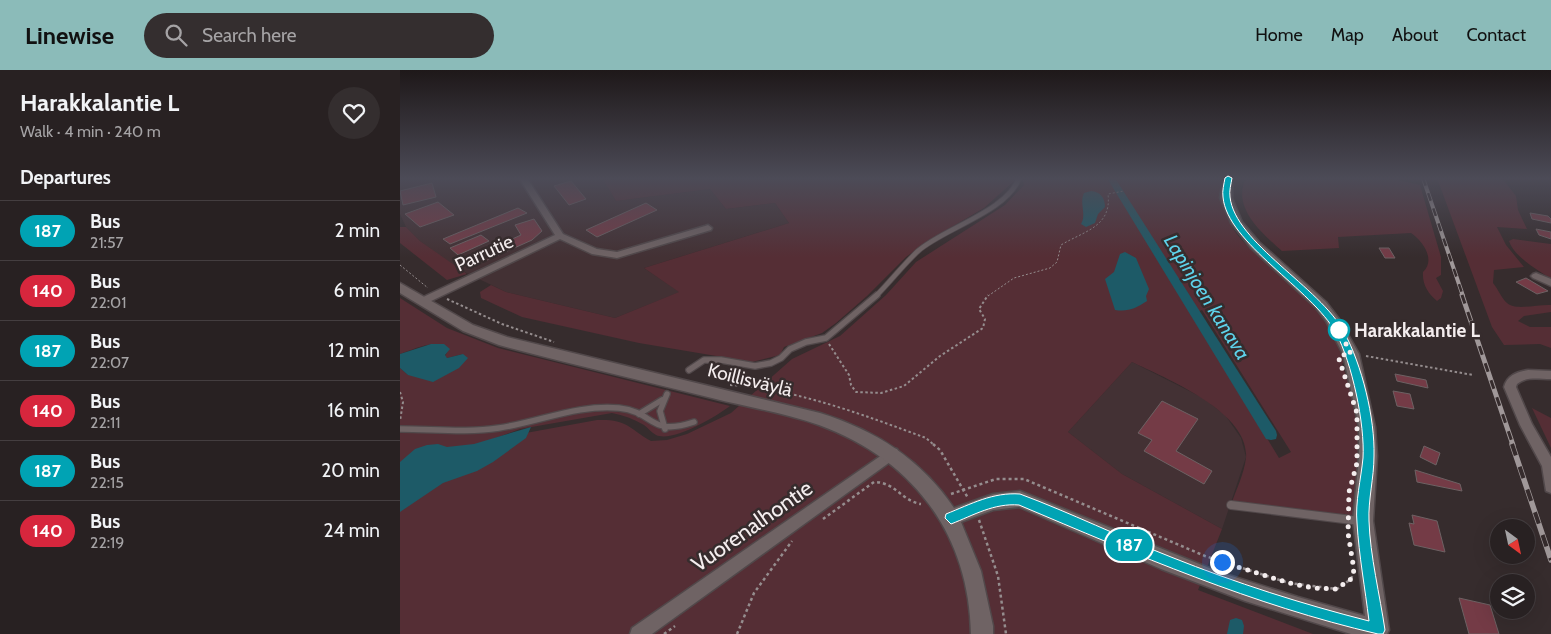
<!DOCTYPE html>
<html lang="en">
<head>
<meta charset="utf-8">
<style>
  body { margin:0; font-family:Cabin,sans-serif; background:#342e2f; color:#f1f3f6; height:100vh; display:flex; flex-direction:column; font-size:19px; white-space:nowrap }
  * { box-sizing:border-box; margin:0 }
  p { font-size:16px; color:#a5a3a5 }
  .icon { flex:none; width:28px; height:28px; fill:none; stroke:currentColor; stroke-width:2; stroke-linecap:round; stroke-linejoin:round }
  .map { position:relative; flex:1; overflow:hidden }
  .panel { display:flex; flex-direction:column; background:#282122; width:400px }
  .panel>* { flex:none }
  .badge { padding:0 10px; border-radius:16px; font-size:18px; line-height:32px }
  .needle { width:32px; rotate:147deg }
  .fabs { position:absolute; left:1090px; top:449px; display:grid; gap:10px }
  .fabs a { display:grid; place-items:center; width:45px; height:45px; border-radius:50%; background:#282122; box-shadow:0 5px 20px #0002,0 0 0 1px #443e40; font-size:25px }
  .you { position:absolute; width:25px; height:25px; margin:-12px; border:4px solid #fff; border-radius:50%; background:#1a73e8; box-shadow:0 0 0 8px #1a73e833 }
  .map>.badge { position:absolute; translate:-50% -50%; box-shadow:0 0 0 2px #fff }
  h2 { padding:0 20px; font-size:19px; line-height:45px }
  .round { display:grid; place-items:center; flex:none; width:52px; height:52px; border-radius:26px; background:#342e2f }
  .overview { display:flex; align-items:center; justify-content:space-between; height:85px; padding:0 20px }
  h1 { font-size:24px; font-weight:700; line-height:38px }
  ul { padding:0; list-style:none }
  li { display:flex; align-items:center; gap:15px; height:60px; padding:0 20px; border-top:1px solid #443e40 }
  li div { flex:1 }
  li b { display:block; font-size:19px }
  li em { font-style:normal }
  li .badge { min-width:55px; font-weight:700; text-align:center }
  header { display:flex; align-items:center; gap:30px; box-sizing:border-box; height:70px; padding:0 25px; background:#8bbbb9; color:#111 }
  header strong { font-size:24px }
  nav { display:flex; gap:28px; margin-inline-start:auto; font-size:18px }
  .search { width:350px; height:45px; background:#342e2f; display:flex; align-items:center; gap:12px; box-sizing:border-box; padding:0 18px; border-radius:28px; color:#a5a3a5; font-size:19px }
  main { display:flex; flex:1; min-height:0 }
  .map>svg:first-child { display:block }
</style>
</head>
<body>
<header>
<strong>Linewise</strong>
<div class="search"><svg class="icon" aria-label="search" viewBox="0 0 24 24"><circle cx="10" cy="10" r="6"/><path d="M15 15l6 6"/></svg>Search here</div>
<nav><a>Home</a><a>Map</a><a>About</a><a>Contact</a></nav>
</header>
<main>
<section class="panel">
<div class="overview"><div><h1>Harakkalantie L</h1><p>Walk · 4 min · 240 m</p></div><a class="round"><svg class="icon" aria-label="heart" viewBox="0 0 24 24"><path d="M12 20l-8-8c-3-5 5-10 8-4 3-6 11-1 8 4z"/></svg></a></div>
<h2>Departures</h2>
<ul>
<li><span class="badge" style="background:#00a3b4;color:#fff">187</span><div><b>Bus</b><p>21:57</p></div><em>2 min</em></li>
<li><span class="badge" style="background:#d7263d;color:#fff">140</span><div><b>Bus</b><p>22:01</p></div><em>6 min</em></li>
<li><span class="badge" style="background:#00a3b4;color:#fff">187</span><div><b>Bus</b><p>22:07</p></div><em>12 min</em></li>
<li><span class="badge" style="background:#d7263d;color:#fff">140</span><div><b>Bus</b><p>22:11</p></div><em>16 min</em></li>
<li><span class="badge" style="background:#00a3b4;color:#fff">187</span><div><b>Bus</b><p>22:15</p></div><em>20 min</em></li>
<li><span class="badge" style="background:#d7263d;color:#fff">140</span><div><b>Bus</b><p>22:19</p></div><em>24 min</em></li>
</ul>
</section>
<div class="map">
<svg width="1151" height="564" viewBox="0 0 1151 564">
  <rect width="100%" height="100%" fill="#362c2d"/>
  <!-- built -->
  <g fill="#433134">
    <path d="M0 108H202L216 131 310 119 326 139 375 133 389 153 244 198 280 222 215 248 106 222 56 198 20 171 6 157 0 144Z"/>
    <path d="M732 292 803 328 825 345 841 368 846 387 822 459 722 404 668 362Z"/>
  </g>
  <!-- green -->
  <g fill="#552e35" fill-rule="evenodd">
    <path d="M202 108H615V110L584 138 528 171 506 187 467 226 436 253 422 263 384 277 380 285 352 292 239 273 122 247 81 228 80 222 91 215 106 222 215 248 279 222 244 198 389 153 375 133 326 139 310 119 216 131Z"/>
    <path d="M622 108H824C815 170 865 184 901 221 921 241 934 265 948 290L942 294 959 344 963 451 831 435C836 420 844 404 846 388 850 342 765 308 732 292L668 362 722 404 822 459 798 520 913 564H0V298L8 305 63 284 47 288 45 286 49 279C35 268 15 279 0 284V228L47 258 98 278 330 336C317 346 272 373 256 365 252 363 248 358 244 355 234 349 223 345 212 343L120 359 93 369 197 350C227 349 227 357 251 371L267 370 287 364 331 343 392 289 440 266 486 225 516 192 605 135 624 115ZM802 240 891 382 879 388 791 244Z"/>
    <path d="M846 108H989L1020 115 1041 187V205L1036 208 1043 221 1041 228 1037 231C1028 224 1022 214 1023 202 1036 190 1023 171 1011 163L938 167 939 178 882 181C863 164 831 138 846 108Z"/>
    <path d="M1037 108H1102L1116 126 1118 140 1127 159 1097 157 1106 175 1124 197 1094 200 1093 213C1098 219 1102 229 1107 233 1115 241 1139 234 1151 235V242L1124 246 1118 251 1130 257H1151V278L1140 274 1104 275 1092 257Z"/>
    <path d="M0 157H6L20 171 67 204 47 210 0 173Z"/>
    <path d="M1113 169 1151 174V209C1137 199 1114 187 1109 171Z"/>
    <path d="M1132 338 1151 348V378Z"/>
  </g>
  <!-- water -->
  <g fill="#1d5a67">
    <path d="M691 121C700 122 705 127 705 137L698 144 695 153 686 157 681 154C687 145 679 133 684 123Z"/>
    <path d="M725 182 736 188 749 219 746 226 747 231C736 238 729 242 715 240L705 209 714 202 720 184Z"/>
    <path d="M31 274H44L50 279 45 285 47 288 63 284 68 288 59 298 33 312 8 305 0 298V284Z"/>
    <path d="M131 357 126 368 93 392 77 401 43 413 0 442V392L15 379 27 375 38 374 47 377 74 374Z"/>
  </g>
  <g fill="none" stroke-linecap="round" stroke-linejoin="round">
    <!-- canal -->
    <g fill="#1d5a67" fill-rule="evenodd">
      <path d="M707 108H715L876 361 877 365 876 369 871 370 866 369Z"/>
      <path d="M836 548 842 550 844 556 843 564H827L830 550Z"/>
    </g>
  </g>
  <!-- building -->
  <g fill="#743b46" stroke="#6d6163">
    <path d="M171 111 186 129 169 135 154 116Z"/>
    <path d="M32 113 36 127 3 135 0 121Z"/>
    <path d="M38 132 54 145 20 157 5 144Z"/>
    <path d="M246 133 257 140 197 167 186 160Z"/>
    <path d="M118 138 127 143 50 174 43 169Z"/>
    <path d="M1130 143 1148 146 1151 149V153L1132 149Z"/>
    <path d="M134 149 142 161 132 170 74 196 66 190 121 165 115 155Z"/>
    <path d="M1136 159 1151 162V169L1139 165Z"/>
    <path d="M81 165 89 171 58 185 50 178Z"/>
    <path d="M979 178H989L995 188H985Z"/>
    <path d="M1126 208 1148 221 1137 224 1116 212Z"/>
    <path d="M995 304 1026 310 1028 318 997 311Z"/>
    <path d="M993 321 1010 324 1014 339 997 336Z"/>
    <path d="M762 331 798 349 776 381 812 401 804 414 744 381 752 370 738 363Z"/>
    <path d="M1024 376 1040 383 1036 395 1020 387Z"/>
    <path d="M1015 400 1060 414 1062 421 1017 412Z"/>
    <path d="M1012 445 1037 451 1045 482 1014 475 1009 453 1014 454Z"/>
    <path d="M1059 528 1090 535 1099 564H1069Z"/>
  </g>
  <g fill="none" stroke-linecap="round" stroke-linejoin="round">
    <defs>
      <path id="service-far2" d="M476 226C490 212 503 195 518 181 542 159 608 141 619 108"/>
      <g id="service-far1">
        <path d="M289 300 304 290H321L355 296 371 293 381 288 390 279 406 272 426 268 477 225"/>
        <path d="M239 344 262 330"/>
        <path d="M0 359C33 359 66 363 99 358 139 352 179 334 219 338 256 342 248 367 294 352"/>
        <path d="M265 359 260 341 267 324"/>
      </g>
      <path id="service" d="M831 435 960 451"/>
      <g id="minor">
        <path d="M119 108H127L163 164 197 179 217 182 305 156 308 155 312 158 311 160 217 188 192 184 160 169 27 233H19L18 231 19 229 155 165Z"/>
        <path d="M1136 203 1151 209V216L1133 208 1131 206 1133 204Z"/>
        <path d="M1128 300 1151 301V309C1138 309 1127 306 1117 314L1116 317 1132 354 1151 387V423L1146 421 1142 396 1120 355 1104 317C1107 305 1117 302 1128 300Z"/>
        <path d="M492 378 497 379 499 383 497 387 252 564H230L232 558Z"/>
      </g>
      <path id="secondary" d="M823 108H833L832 128 842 152 859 172 926 232 939 249 959 284 975 357 977 386 973 451 989 560 987 564H951L845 531 761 499 619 437 593 440 561 452 581 501 593 556V564H571C569 463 512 389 419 355 385 343 347 337 312 328 241 310 169 294 99 275L63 261 0 223V213L73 255 107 267 420 343C475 360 521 389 554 438L593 424 620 421 819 502 898 527 965 546 953 451 959 386V357L943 284 926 251 916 238 851 178 831 153 820 128Z"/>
    </defs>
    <!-- service-far2 casing -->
    <use href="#service-far2" stroke="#51484a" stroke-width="6"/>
    <!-- service-far1 casing -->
    <use href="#service-far1" stroke="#51484a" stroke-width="8"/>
    <!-- service casing -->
    <use href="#service" stroke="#51484a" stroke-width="10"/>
    <!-- minor casing -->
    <use href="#minor" stroke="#51484a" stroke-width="3"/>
    <!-- secondary casing -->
    <use href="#secondary" stroke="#51484a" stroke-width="3"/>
    <!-- path-far2 -->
    <g stroke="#958d8e" stroke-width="1" stroke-dasharray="2 2" stroke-linecap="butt">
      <path d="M0 195 28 218"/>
      <path d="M588 226 614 208 650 198 657 192 661 175C684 161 712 157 708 124L724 121"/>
    </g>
    <!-- path-far1 -->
    <g stroke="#958d8e" stroke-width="2" stroke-dasharray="2.5 2.5" stroke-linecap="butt">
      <path d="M47 229 102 254 154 272"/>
      <path d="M429 274 449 305 451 315 456 322 481 323 504 316 540 286 583 258 585 249 579 239 588 225"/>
      <path d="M966 286 1073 305"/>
      <path d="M330 315C393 318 467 346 526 368L534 375"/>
      <path d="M0 322 3 332 0 351"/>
    </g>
    <!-- path -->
    <g stroke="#958d8e" stroke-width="2.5" stroke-dasharray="3 3" stroke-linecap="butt">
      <path d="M533 374 540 380 568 428"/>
      <path d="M551 424 596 409H624L805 486 889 513 937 519 951 509 954 501"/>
      <path d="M423 449 474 412C495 412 502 431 521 434"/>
      <path d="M579 450 598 506 606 564"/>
      <path d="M264 564 275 556"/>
      <path d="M337 564 354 523 392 471"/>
    </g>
    <!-- service-far2 -->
    <use href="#service-far2" stroke="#6f6364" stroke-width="4.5"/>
    <!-- service-far1 -->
    <use href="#service-far1" stroke="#6f6364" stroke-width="5.5"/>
    <!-- service -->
    <use href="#service" stroke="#6f6364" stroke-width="8"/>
    <!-- minor -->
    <use href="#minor" fill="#6f6364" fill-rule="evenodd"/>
    <!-- secondary -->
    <use href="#secondary" fill="#6f6364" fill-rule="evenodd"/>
    <defs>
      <path id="rail-far2" d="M1023 108 1063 226"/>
      <path id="rail-far1" d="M1062 225 1113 375"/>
      <path id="rail" d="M1112 374 1151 490"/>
    </defs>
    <!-- rail-far2 casing -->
    <use href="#rail-far2" stroke="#a09899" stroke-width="4"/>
    <!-- rail-far1 casing -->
    <use href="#rail-far1" stroke="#a09899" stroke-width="5"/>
    <!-- rail casing -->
    <use href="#rail" stroke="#a09899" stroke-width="5.5"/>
    <!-- rail-far2 -->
    <use href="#rail-far2" stroke="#362c2d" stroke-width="2.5" stroke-dasharray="8" stroke-linecap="butt"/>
    <!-- rail-far1 -->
    <use href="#rail-far1" stroke="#362c2d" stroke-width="3" stroke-dasharray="9" stroke-linecap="butt"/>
    <!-- rail -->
    <use href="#rail" stroke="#362c2d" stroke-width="4" stroke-dasharray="12" stroke-linecap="butt"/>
  </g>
  <!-- sky -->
  <linearGradient id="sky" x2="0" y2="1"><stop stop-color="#1e1819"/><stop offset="0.58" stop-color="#4c4b57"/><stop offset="1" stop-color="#4c4b57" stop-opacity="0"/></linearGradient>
  <rect width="1151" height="187" fill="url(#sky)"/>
  <!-- line -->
  <path fill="#00a3b4" stroke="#fff" d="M828 106 832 108C831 114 829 121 830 127 835 173 920 217 944 262 962 295 975 348 974 386 974 408 968 430 969 451 970 485 980 526 985 560L983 564H978C853 535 737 485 619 435 594 433 574 445 551 454L545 448 546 444C571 434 593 422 620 424 671 443 720 467 771 487 836 513 902 534 969 551 965 518 959 486 957 453 955 432 961 409 963 388 965 354 952 293 936 263 912 219 827 173 823 127 822 121 824 114 825 108Z"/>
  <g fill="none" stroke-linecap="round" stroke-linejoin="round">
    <!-- walk -->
    <path stroke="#f4edee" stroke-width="5" stroke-dasharray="0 9" d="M822 492 889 513 913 518 936 519 951 509 954 500 948 463 949 422 957 393V343L939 289 940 285 951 284 939 260"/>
  </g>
  <!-- markers -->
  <circle fill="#fff" stroke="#00a3b4" stroke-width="2.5" cx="939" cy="260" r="10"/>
  <g text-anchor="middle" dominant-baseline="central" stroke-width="5" stroke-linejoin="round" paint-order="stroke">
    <!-- street labels -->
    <g font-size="19" fill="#f4edee" stroke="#362c2d">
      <text transform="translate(84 183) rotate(-25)">Parrutie</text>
      <text transform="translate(350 310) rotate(14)">Koillisväylä</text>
    </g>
    <!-- stop labels -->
    <g font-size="19" font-weight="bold" fill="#f4edee" stroke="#362c2d" text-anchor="start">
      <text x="954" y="260">Harakkalantie L</text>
    </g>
    <!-- water labels -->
    <g font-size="20" font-style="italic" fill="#5ed3eb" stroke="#362c2d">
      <text transform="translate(807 227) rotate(58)">Lapinjoen kanava</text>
    </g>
    <!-- near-street labels -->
    <g font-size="22" fill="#f4edee" stroke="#362c2d">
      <text transform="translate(352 456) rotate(-35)">Vuorenalhontie</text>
    </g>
  </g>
</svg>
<div class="fabs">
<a><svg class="needle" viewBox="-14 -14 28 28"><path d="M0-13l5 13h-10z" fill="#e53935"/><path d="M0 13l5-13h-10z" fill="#a5a3a5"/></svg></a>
<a><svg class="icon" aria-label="layers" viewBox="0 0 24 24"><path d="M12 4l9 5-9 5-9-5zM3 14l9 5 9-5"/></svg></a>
</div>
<div class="you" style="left:822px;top:492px"></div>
<b class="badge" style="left:729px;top:475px;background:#00a3b4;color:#fff">187</b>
</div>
</main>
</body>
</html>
